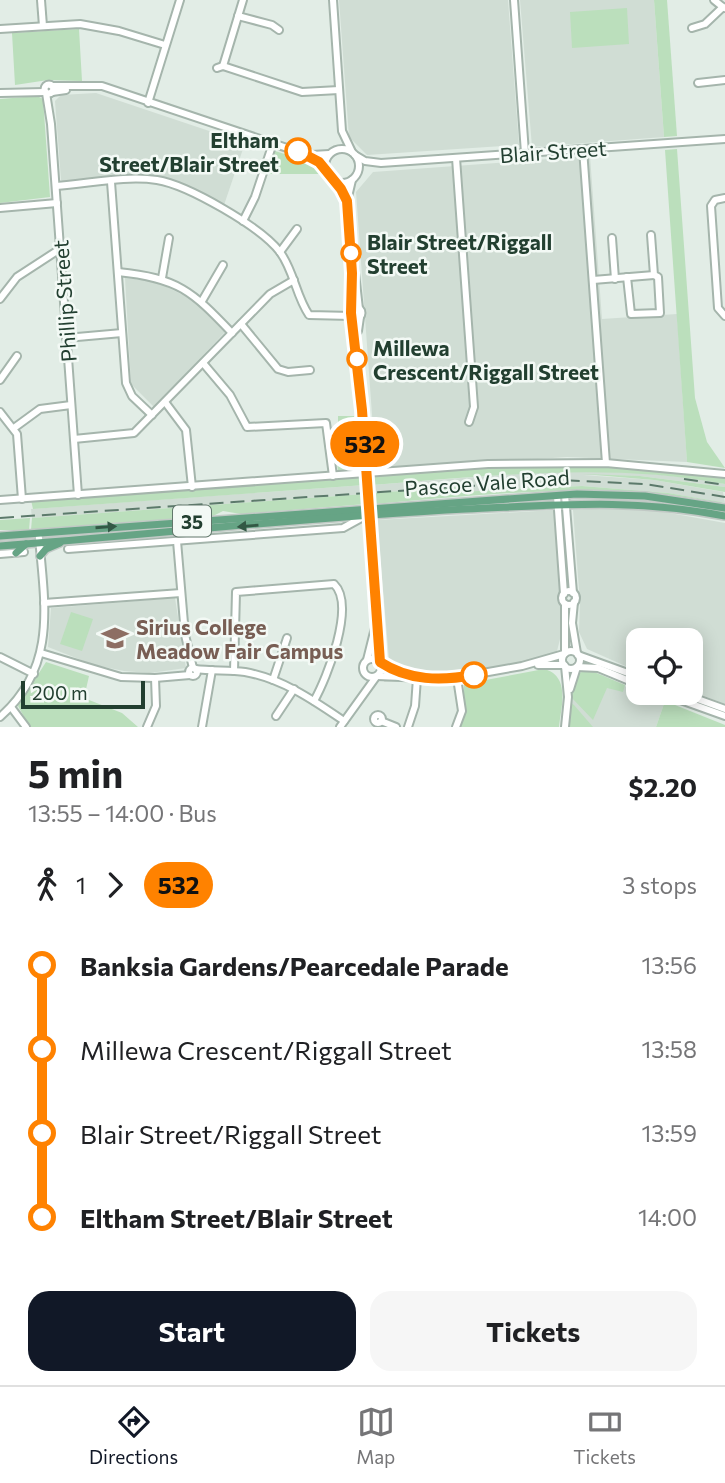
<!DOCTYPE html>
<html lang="en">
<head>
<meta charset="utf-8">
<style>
  body { margin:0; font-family:Commissioner,sans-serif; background:#f6f6f6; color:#202124; height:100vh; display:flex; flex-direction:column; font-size:26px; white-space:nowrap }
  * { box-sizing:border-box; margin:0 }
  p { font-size:23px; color:#757577 }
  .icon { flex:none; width:38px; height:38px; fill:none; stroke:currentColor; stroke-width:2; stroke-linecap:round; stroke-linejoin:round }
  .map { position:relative; height:727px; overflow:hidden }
  .side { display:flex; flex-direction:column; background:#fff; flex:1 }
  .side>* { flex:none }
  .badge { padding:0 14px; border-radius:23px; font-size:24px; line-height:46px }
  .tools { position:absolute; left:626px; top:628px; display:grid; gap:14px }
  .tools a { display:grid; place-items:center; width:77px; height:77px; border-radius:14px; background:#fff; box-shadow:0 4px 18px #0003; font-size:35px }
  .scale { position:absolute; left:21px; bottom:18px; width:124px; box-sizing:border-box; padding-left:7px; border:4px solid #223f30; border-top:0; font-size:19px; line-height:24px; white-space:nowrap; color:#223f30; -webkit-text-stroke:5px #f3f9f5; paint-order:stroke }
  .map>.badge { position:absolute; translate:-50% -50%; box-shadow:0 0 0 4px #fff }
  .legs { display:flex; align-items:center; gap:10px; height:77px; padding:0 28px; font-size:23px }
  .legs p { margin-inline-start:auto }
  .summary { display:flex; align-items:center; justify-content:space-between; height:119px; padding:0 28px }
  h1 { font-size:38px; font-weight:700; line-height:52px }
  .action { display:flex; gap:14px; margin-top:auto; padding:14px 28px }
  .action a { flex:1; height:80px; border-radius:21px; background:#111827; color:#fff; font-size:28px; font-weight:700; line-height:80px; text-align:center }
  .action a+a { background:#f6f6f6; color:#202124 }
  ul { padding:0 28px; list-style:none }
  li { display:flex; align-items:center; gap:24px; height:84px; font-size:26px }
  li i { display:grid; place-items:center; width:10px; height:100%; margin:0 9px; background:currentColor }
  li i::after { content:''; width:18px; height:18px; margin:-9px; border:5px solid; border-radius:50%; background:#fff }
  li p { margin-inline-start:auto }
  li:first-child i { background:linear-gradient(#0000 50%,currentColor 0) }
  li:last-child i { background:linear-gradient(currentColor 50%,#0000 0) }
  .menu { display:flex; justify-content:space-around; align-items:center; height:98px; border-top:2px solid #e0e0e0; background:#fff; font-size:19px; color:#757577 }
  .menu a { display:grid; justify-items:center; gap:4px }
  .menu .selected { color:#111827 }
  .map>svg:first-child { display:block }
</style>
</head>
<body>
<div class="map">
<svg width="725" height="727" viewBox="0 0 725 727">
  <rect width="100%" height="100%" fill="#e2ede6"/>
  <!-- built -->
  <g fill="#d0ddd4">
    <path d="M339 0H508L519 145 367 155 349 137Z"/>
    <path d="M520 0H654L664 137 532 147Z"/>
    <path d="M96 93 245 143 224 205 176 183 158 178 64 184 61 180 55 101 61 95Z"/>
    <path d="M590 156 602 319 677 314 687 462 567 457 376 470 356 192 373 172Z"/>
    <path d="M125 278 155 281 197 302 225 332 154 407 131 384Z"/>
    <path d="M623 471 701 479 725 484V487L640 476 583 475 654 480 723 492 725 503 668 493 582 486 456 492 455 487 373 493 372 485 540 472Z"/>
    <path d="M365 485V494L32 518 31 509Z"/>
    <path d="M608 508 653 510 725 523V704L691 691V640H639V672L587 649 579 632 580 603 573 510Z"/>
    <path d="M555 510 564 623 555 659 459 679 384 682 389 659 377 520Z"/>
    <path d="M175 598 186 668 150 673 124 671 94 665 48 647 51 608Z"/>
    <path d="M601 675 639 693 665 701 656 727H568L575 684Z"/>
  </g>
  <!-- green -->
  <g fill="#bbdfbc">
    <path d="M654 0H667L677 136 664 137Z"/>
    <path d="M627 8 629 44 572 48 570 12Z"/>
    <path d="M79 29 82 81 48 80 15 85 12 33Z"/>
    <path d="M37 96 43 99 50 197 0 203V99Z"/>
    <path d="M677 149 695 398 707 442 725 468 687 462 665 150Z"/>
    <path d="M275 151 314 163 320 174H268Z"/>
    <path d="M338 416H354V468L338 471 333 429 338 424Z"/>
    <path d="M499 466H609L725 476V484C608 462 490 476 372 485V475Z"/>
    <path d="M583 474 640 476 725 487V492L654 480Z"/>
    <path d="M364 475 365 485 33 509 31 500Z"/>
    <path d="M582 486 668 493 721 502 725 504C609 480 490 494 374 504L373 493 456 487 457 492Z"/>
    <path d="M365 494 366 504 241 514 223 511 213 516 31 530 32 518Z"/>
    <path d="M30 518 29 530H0V520Z"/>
    <path d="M71 612 93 619 82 651 60 644Z"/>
    <path d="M46 662 89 676 84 698 122 713 138 727H30L18 706Z"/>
    <path d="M544 669C571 676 561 707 559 727H459L464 710V684Z"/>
    <path d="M587 669 625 685 623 692 607 688 593 720 571 697 578 674Z"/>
    <path d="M665 701 725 725V727H656Z"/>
    <path d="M571 703 574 705 593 727H568Z"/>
  </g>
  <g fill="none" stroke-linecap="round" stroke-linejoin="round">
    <defs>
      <g id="minor">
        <path d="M41 0 43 26"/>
        <path d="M333 0 342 131 352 152"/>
        <path d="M514 0 525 153"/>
        <path d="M714 0 724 8"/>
        <path d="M238 16 272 25 279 30"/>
        <path d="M692 28 705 24 723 7"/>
        <path d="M0 29 80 24 119 31 165 45"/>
        <path d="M223 66 243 0"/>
        <path d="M217 68 223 66 302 92 339 90"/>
        <path d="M698 83 725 80"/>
        <circle cx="49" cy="89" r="4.5"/>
        <path d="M52 86H102L299 152 312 155 329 154"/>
        <path d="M52 92 66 90"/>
        <path d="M0 93 45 92"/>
        <path d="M46 93 51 124 78 495"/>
        <path d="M148 103 180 0"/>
        <circle cx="342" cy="166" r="17"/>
        <path d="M583 149 606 463"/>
        <path d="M355 155 365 161 381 163 725 139"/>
        <path d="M456 158 474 407 469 422"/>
        <path d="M352 180 347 201 359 309"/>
        <path d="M111 182 126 383 132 396 152 415"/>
        <path d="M56 186C88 184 125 175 157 180 188 185 261 227 280 252 294 271 296 296 309 315L352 316"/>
        <path d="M725 198 715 200 711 206 718 308 725 316"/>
        <path d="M0 208 57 203"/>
        <path d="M243 221 255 197 273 143"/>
        <path d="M612 238 615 279"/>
        <path d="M280 252 297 229"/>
        <path d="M118 272C178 278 192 291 232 333"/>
        <path d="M627 277 631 314 660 313 658 277 654 275 651 235"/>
        <path d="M162 278 169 238"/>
        <path d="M593 280 654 275"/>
        <path d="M0 299 17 277 60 249"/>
        <path d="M202 301 223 265"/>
        <circle cx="356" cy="313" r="5.5"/>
        <path d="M353 318 366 461"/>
        <path d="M241 324 278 369 288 372 310 370"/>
        <path d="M358 331 360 317"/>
        <path d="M66 338 122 333"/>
        <path d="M203 363 230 395 247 427 326 423 333 476"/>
        <path d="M0 380 17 356"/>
        <path d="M165 402 186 430 192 487"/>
        <path d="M0 412 17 434 22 499"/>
        <path d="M14 428 40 409 71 405"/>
        <path d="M74 439 134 433 270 294 294 280"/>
        <path d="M565 495 573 593"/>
        <path d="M557 496 564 594"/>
        <path d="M0 500 488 464 606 463 725 474"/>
        <path d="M371 528 379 662"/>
        <path d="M177 541 185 635 193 668"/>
        <path d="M68 549 343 528 363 517"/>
        <path d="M0 554 24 552"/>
        <circle cx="569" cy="598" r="7"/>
        <path d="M574 602 572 623 577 653"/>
        <path d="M44 603 181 593"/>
        <path d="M565 604V653"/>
        <circle cx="571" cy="660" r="9"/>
        <path d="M41 653 121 677 155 678 190 675"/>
        <path d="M578 655 639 677"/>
        <path d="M0 657 34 674"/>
        <circle cx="372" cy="668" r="9"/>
        <path d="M367 660 375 628"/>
        <path d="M380 663 408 675"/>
        <path d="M538 665H564"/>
        <path d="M577 667 598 668 639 685"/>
        <circle cx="193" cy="672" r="4"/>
        <path d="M195 669C212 671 229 670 245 672 283 679 313 700 344 721"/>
        <path d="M234 671 236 592 334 584C356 605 327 678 314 701"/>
        <path d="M377 676 449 679 522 666 564 654"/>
        <path d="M273 680 287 638"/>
        <path d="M570 689 577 667"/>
        <path d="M661 693 725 716"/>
        <path d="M681 693 725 709"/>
        <path d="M11 707 26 727"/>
        <circle cx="378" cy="719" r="4"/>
        <path d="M276 716 294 689"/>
        <path d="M0 717C57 667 45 606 39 538"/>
        <path d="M381 721 396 727"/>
        <path d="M147 727 156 706 155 678"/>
        <path d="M202 727 212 670"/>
        <path d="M340 727 376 677"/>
        <path d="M408 727 415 706 417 678"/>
        <path d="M456 727 462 711 457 678"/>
        <path d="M565 727 568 697 565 666"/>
      </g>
      <g id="major">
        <path d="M0 536 577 494 645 496 725 508"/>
        <path d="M0 546C155 534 310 517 466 509 560 505 631 498 725 516"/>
        <path d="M16 553 26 544"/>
        <path d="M40 556 46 549 60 543"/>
      </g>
    </defs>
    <!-- minor casing -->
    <use href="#minor" stroke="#a5b5ac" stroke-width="10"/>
    <!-- major casing -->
    <use href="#major" stroke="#c1c9c5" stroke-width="10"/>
    <!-- minor -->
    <use href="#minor" stroke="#fff" stroke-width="6"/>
    <!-- major -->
    <use href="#major" stroke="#66a485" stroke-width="7"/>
    <!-- rail -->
    <g stroke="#5c7a6b" stroke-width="2" stroke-dasharray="14 7" stroke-linecap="butt">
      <path d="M684 479 725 485"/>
      <path d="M0 518 558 480 645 484 725 497"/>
    </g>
    <defs>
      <path id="minor-bridge" d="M366 461 371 528"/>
    </defs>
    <!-- minor-bridge casing -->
    <use href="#minor-bridge" stroke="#a5b5ac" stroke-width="10" stroke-linecap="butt"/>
    <!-- minor-bridge -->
    <use href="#minor-bridge" stroke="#fff" stroke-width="6"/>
  </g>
  <!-- one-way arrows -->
  <defs><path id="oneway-solid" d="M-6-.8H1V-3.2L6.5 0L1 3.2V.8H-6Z" transform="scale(1.75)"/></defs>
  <g fill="#335845">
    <use href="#oneway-solid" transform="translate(248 526) rotate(175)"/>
    <use href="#oneway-solid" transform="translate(106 527) rotate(-4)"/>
  </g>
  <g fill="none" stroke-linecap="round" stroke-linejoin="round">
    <defs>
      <path id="line-1" d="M298 151 319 162 341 189 347 201 352 273 351 313 362 410 380 662C409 681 441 681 474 675"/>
    </defs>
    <!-- line-1 casing -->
    <use href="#line-1" stroke="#fff" stroke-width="16"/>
    <!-- line-1 -->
    <use href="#line-1" stroke="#ff8200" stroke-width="10"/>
  </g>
  <!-- icons -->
  <defs>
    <symbol id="school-bare" viewBox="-9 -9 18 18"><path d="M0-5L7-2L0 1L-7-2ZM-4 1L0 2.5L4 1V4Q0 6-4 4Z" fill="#8d6e63" stroke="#f3f9f5" stroke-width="2.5" paint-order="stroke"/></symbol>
  </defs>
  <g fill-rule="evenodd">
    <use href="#school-bare" x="96" y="619" width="38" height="38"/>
  </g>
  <!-- markers -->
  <g fill="#fff" stroke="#ff8200" stroke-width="3.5">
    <circle cx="298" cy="151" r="12"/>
    <circle cx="351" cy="253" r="9"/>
    <circle cx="357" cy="359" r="9"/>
    <circle cx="474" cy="675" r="12"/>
  </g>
  <g text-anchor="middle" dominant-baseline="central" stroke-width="5" stroke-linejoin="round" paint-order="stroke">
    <!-- shield labels -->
    <rect fill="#f3f9f5" stroke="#61776b" stroke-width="2" x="173" y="505.5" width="38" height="31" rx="5"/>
    <g font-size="19" font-weight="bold" fill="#223f30">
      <text x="192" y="521">35</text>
    </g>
    <!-- stop labels -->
    <g font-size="21" font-weight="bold" fill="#223f30" stroke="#f3f9f5" text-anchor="start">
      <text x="279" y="139" text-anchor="end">Eltham<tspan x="279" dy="24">Street/Blair Street</tspan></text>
      <text x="367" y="241">Blair Street/Riggall<tspan x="367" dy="24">Street</tspan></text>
      <text x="373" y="347">Millewa<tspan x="373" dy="24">Crescent/Riggall Street</tspan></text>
    </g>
    <!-- street labels -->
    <g font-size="21" fill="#223f30" stroke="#f3f9f5">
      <text transform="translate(553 151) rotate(-4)">Blair Street</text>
      <text transform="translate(64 301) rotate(-94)">Phillip Street</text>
      <text transform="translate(487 482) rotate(-4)">Pascoe Vale Road</text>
    </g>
    <!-- education labels -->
    <g font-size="21" font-weight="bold" fill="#785e54" stroke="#f3f9f5" text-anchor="start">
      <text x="136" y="626">Sirius College<tspan x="136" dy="24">Meadow Fair Campus</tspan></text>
    </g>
  </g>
</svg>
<div class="tools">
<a><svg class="icon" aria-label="locate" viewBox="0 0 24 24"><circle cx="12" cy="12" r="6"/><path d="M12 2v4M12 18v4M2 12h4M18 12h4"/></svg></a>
</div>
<div class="scale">200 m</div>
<b class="badge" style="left:365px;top:444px;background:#ff8200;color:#111">532</b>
</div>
<section class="side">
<div class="summary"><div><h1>5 min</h1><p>13:55 – 14:00 · Bus</p></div><b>$2.20</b></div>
<div class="legs"><svg class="icon" aria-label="walk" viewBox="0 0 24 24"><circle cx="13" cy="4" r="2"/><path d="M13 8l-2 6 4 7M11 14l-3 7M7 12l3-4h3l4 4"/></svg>1<svg class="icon" aria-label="forward" viewBox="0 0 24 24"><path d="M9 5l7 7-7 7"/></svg><b class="badge" style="background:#ff8200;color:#111">532</b><p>3 stops</p></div>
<ul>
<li><i style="color:#ff8200"></i><b>Banksia Gardens/Pearcedale Parade</b><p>13:56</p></li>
<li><i style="color:#ff8200"></i><span>Millewa Crescent/Riggall Street</span><p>13:58</p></li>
<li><i style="color:#ff8200"></i><span>Blair Street/Riggall Street</span><p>13:59</p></li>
<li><i style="color:#ff8200"></i><b>Eltham Street/Blair Street</b><p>14:00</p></li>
</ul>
<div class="action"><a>Start</a><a>Tickets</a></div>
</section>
<nav class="menu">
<a class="selected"><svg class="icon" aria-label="directions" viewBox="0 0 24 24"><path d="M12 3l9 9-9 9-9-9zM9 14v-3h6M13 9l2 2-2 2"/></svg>Directions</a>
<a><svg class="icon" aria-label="map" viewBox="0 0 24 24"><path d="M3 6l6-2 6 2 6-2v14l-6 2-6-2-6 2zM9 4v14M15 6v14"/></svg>Map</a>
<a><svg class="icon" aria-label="tickets" viewBox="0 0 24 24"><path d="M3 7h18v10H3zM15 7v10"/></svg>Tickets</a>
</nav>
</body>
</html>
